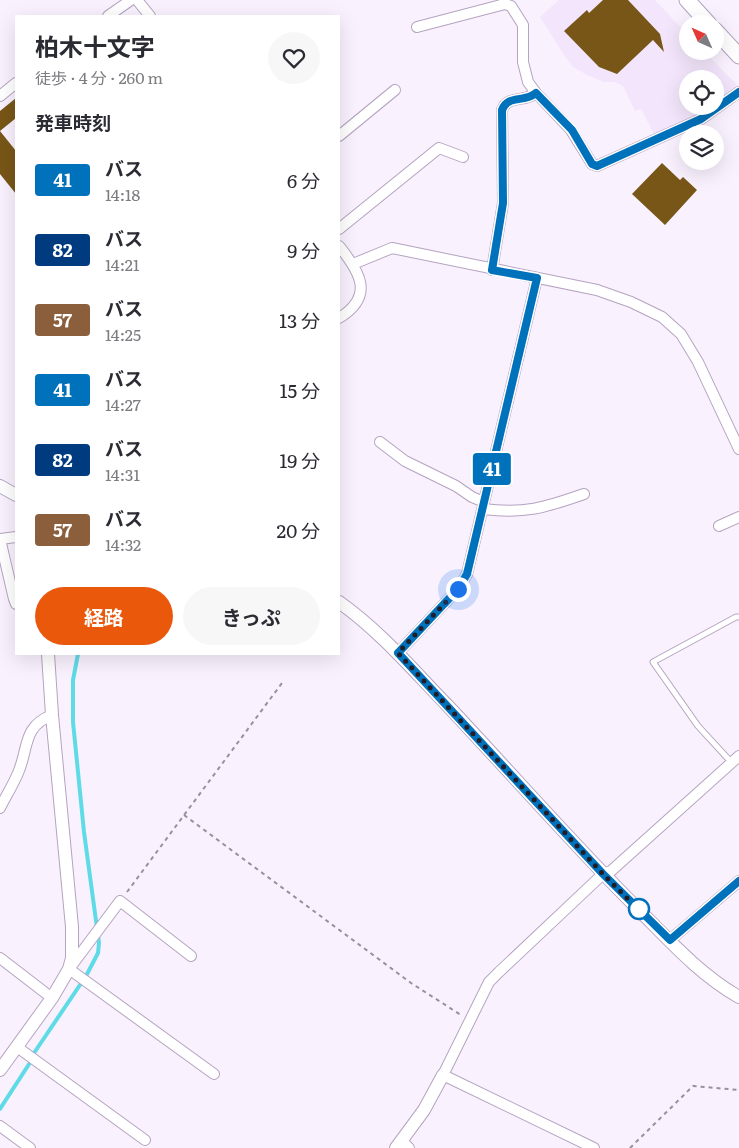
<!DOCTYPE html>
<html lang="ja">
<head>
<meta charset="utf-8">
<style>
  body { margin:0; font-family:Literata,"Noto Sans JP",serif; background:#f7f7f7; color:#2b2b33; height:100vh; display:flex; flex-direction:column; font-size:19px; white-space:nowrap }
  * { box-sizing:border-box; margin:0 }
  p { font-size:16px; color:#7c7c81 }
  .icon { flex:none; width:28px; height:28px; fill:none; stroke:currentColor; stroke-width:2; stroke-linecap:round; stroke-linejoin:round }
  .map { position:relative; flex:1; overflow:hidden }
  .panel { position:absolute; left:15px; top:15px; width:325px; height:640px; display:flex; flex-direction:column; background:#fff; border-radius:0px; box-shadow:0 5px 20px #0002 }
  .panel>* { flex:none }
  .badge { padding:0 10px; border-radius:4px; font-size:18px; line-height:32px }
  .needle { width:32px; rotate:315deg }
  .tools { position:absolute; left:679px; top:15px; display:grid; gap:10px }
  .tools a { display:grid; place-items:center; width:45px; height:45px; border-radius:50%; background:#fff; box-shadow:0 5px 20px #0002; font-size:25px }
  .you { position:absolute; width:25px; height:25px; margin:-12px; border:4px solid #fff; border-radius:50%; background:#1a73e8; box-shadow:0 0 0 8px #1a73e833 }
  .map>.badge { position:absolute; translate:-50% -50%; box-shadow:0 0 0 2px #fff }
  h2 { padding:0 20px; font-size:19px; line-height:45px }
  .round { display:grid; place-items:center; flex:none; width:52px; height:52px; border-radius:26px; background:#f7f7f7 }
  .overview { display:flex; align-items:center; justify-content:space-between; height:85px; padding:0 20px }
  h1 { font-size:24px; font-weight:700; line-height:38px }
  .primary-button { display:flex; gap:10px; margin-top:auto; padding:10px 20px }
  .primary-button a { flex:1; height:58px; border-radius:30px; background:#ea580c; color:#fff; font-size:20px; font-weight:700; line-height:58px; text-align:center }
  .primary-button a+a { background:#f7f7f7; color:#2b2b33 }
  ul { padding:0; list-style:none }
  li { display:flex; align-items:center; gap:15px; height:70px; padding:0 20px }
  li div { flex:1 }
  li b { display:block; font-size:19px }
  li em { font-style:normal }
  li .badge { min-width:55px; font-weight:700; text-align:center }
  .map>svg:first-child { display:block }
</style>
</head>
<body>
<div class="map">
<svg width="739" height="1148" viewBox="0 0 739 1148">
  <rect width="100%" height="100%" fill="#f9f2fe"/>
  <!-- built -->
  <path fill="#f3e6fc" d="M559 0H655L687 34 688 51H704L737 85 715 103V79H688V106H711L701 115 654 134 641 109 635 111 623 86 615 82H604L587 75 573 67 566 58 540 17Z"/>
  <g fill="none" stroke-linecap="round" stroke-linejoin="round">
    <!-- stream -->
    <path stroke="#5fdbe8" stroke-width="4" d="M0 1109 33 1058 32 1056 86 976 98 953 99 943 84 832 73 722V680L78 654"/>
  </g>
  <!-- building -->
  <g fill="#785617">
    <path d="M603 0H628L660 34 664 52 653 40 617 74 599 67 564 31 587 10 589 13Z"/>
    <path d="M16 98V118L0 131V111Z"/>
    <path d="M0 131 16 151V194L0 174Z"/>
    <path d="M662 163 680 180 683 177 697 190 665 225 632 194Z"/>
  </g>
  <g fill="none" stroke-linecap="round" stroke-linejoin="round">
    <defs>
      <path id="service" d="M732 763 698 726 653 662 736 617H739"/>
      <g id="minor">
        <path d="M137 0 150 16"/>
        <path d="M108 16 131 0"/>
        <path d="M417 27 505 4 504 0"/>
        <path d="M536 93 571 130 592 164 597 166 701 119 739 92"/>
        <path d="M0 96 16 83"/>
        <path d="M339 136 395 90"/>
        <path d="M339 229 439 148 463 157"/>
        <path d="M339 246C360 272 375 296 339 318"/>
        <path d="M353 264 392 248 597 290 631 302 662 317 681 334 698 362 739 449"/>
        <path d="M492 270 503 203 502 110C508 94 525 103 536 93L528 82 523 62V25L511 6 505 4"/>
        <path d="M380 442 405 461 456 486 472 497 484 502"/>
        <path d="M483 509C525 514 544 508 584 494"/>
        <path d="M719 526 739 517"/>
        <path d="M0 539 14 599 16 604"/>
        <path d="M0 539 16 537"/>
        <path d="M398 653 458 589 467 574 537 278"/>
        <path d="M0 808C6 796 13 785 18 773 29 748 22 727 52 715"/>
        <path d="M670 940 739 881"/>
        <path d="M191 956 120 901 69 969 214 1074"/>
        <path d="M0 958 52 998"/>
        <path d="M17 1047 145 1140"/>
        <path d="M0 1126 30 1148"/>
        <path d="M402 1141 409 1148"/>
        <path d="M594 1148 443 1075 489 982 499 972 603 874 611 871 739 756"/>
      </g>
      <g id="tertiary">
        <path d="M0 486 16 495"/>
        <path d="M339 602C380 631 413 670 448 706 511 773 572 843 637 908 669 940 699 974 739 997"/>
        <path d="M0 1070 52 998 69 969 72 958V927L52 715 48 654"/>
        <path d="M396 1148 424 1110 443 1075"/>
      </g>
      <g id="primary">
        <path d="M687 0 709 24"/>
        <path d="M715 30 739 56"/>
      </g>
    </defs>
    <!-- service casing -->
    <use href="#service" stroke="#b5a3c0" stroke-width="7"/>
    <!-- minor casing -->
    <use href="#minor" stroke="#b5a3c0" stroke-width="12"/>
    <!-- tertiary casing -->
    <use href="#tertiary" stroke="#b5a3c0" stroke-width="14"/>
    <!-- primary casing -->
    <use href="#primary" stroke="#b5a3c0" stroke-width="17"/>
    <!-- path -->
    <g stroke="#98919d" stroke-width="2" stroke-dasharray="4 4" stroke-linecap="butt">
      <path d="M184 815 411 983 461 1015"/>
      <path d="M127 892 282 683"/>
      <path d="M630 1148 693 1086 739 1090"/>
    </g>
    <!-- service -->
    <use href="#service" stroke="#fff" stroke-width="5"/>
    <!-- minor -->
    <use href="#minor" stroke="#fff" stroke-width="10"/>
    <!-- tertiary -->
    <use href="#tertiary" stroke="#fff" stroke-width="12"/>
    <!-- primary -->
    <use href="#primary" stroke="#fff" stroke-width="15"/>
  </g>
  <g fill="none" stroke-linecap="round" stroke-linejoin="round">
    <defs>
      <path id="line" d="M739 92 701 119 597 166 592 164 572 130 536 93C525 103 508 94 502 110L503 203 492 270 537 278 467 574 458 589 398 653 603 874 670 940 739 881"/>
    </defs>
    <!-- line casing -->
    <use href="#line" stroke="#fff" stroke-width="11"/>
    <!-- line -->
    <use href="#line" stroke="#0072bc" stroke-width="8"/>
    <!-- walk -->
    <path stroke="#231c27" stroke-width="5" stroke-dasharray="0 9" d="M458 589 398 653 603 874 643 914 639 909"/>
  </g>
  <!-- markers -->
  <circle fill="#fff" stroke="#0072bc" stroke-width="2.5" cx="639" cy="909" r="10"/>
</svg>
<div class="tools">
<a><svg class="needle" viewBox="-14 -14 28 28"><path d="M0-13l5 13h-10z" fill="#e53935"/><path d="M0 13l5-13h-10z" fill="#7c7c81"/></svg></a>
<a><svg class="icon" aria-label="locate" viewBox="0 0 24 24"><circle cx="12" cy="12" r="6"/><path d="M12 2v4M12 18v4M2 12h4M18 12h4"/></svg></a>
<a><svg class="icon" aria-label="layers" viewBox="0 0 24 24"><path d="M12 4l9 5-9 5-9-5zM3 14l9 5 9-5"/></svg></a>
</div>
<div class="you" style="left:458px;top:589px"></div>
<b class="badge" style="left:492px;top:469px;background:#0072bc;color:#fff">41</b>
<section class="panel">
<div class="overview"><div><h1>柏木十文字</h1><p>徒歩 · 4 分 · 260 m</p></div><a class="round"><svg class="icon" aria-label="heart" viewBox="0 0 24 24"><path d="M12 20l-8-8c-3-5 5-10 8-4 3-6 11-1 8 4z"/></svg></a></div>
<h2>発車時刻</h2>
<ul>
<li><span class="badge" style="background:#0072bc;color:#fff">41</span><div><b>バス</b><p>14:18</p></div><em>6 分</em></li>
<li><span class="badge" style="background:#003b80;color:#fff">82</span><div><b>バス</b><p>14:21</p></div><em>9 分</em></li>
<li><span class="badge" style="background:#8b5e3c;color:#fff">57</span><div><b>バス</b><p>14:25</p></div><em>13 分</em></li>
<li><span class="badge" style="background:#0072bc;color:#fff">41</span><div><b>バス</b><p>14:27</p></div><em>15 分</em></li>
<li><span class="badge" style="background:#003b80;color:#fff">82</span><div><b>バス</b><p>14:31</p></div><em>19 分</em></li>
<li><span class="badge" style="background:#8b5e3c;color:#fff">57</span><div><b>バス</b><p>14:32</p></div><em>20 分</em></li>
</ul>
<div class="primary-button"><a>経路</a><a>きっぷ</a></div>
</section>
</div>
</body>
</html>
